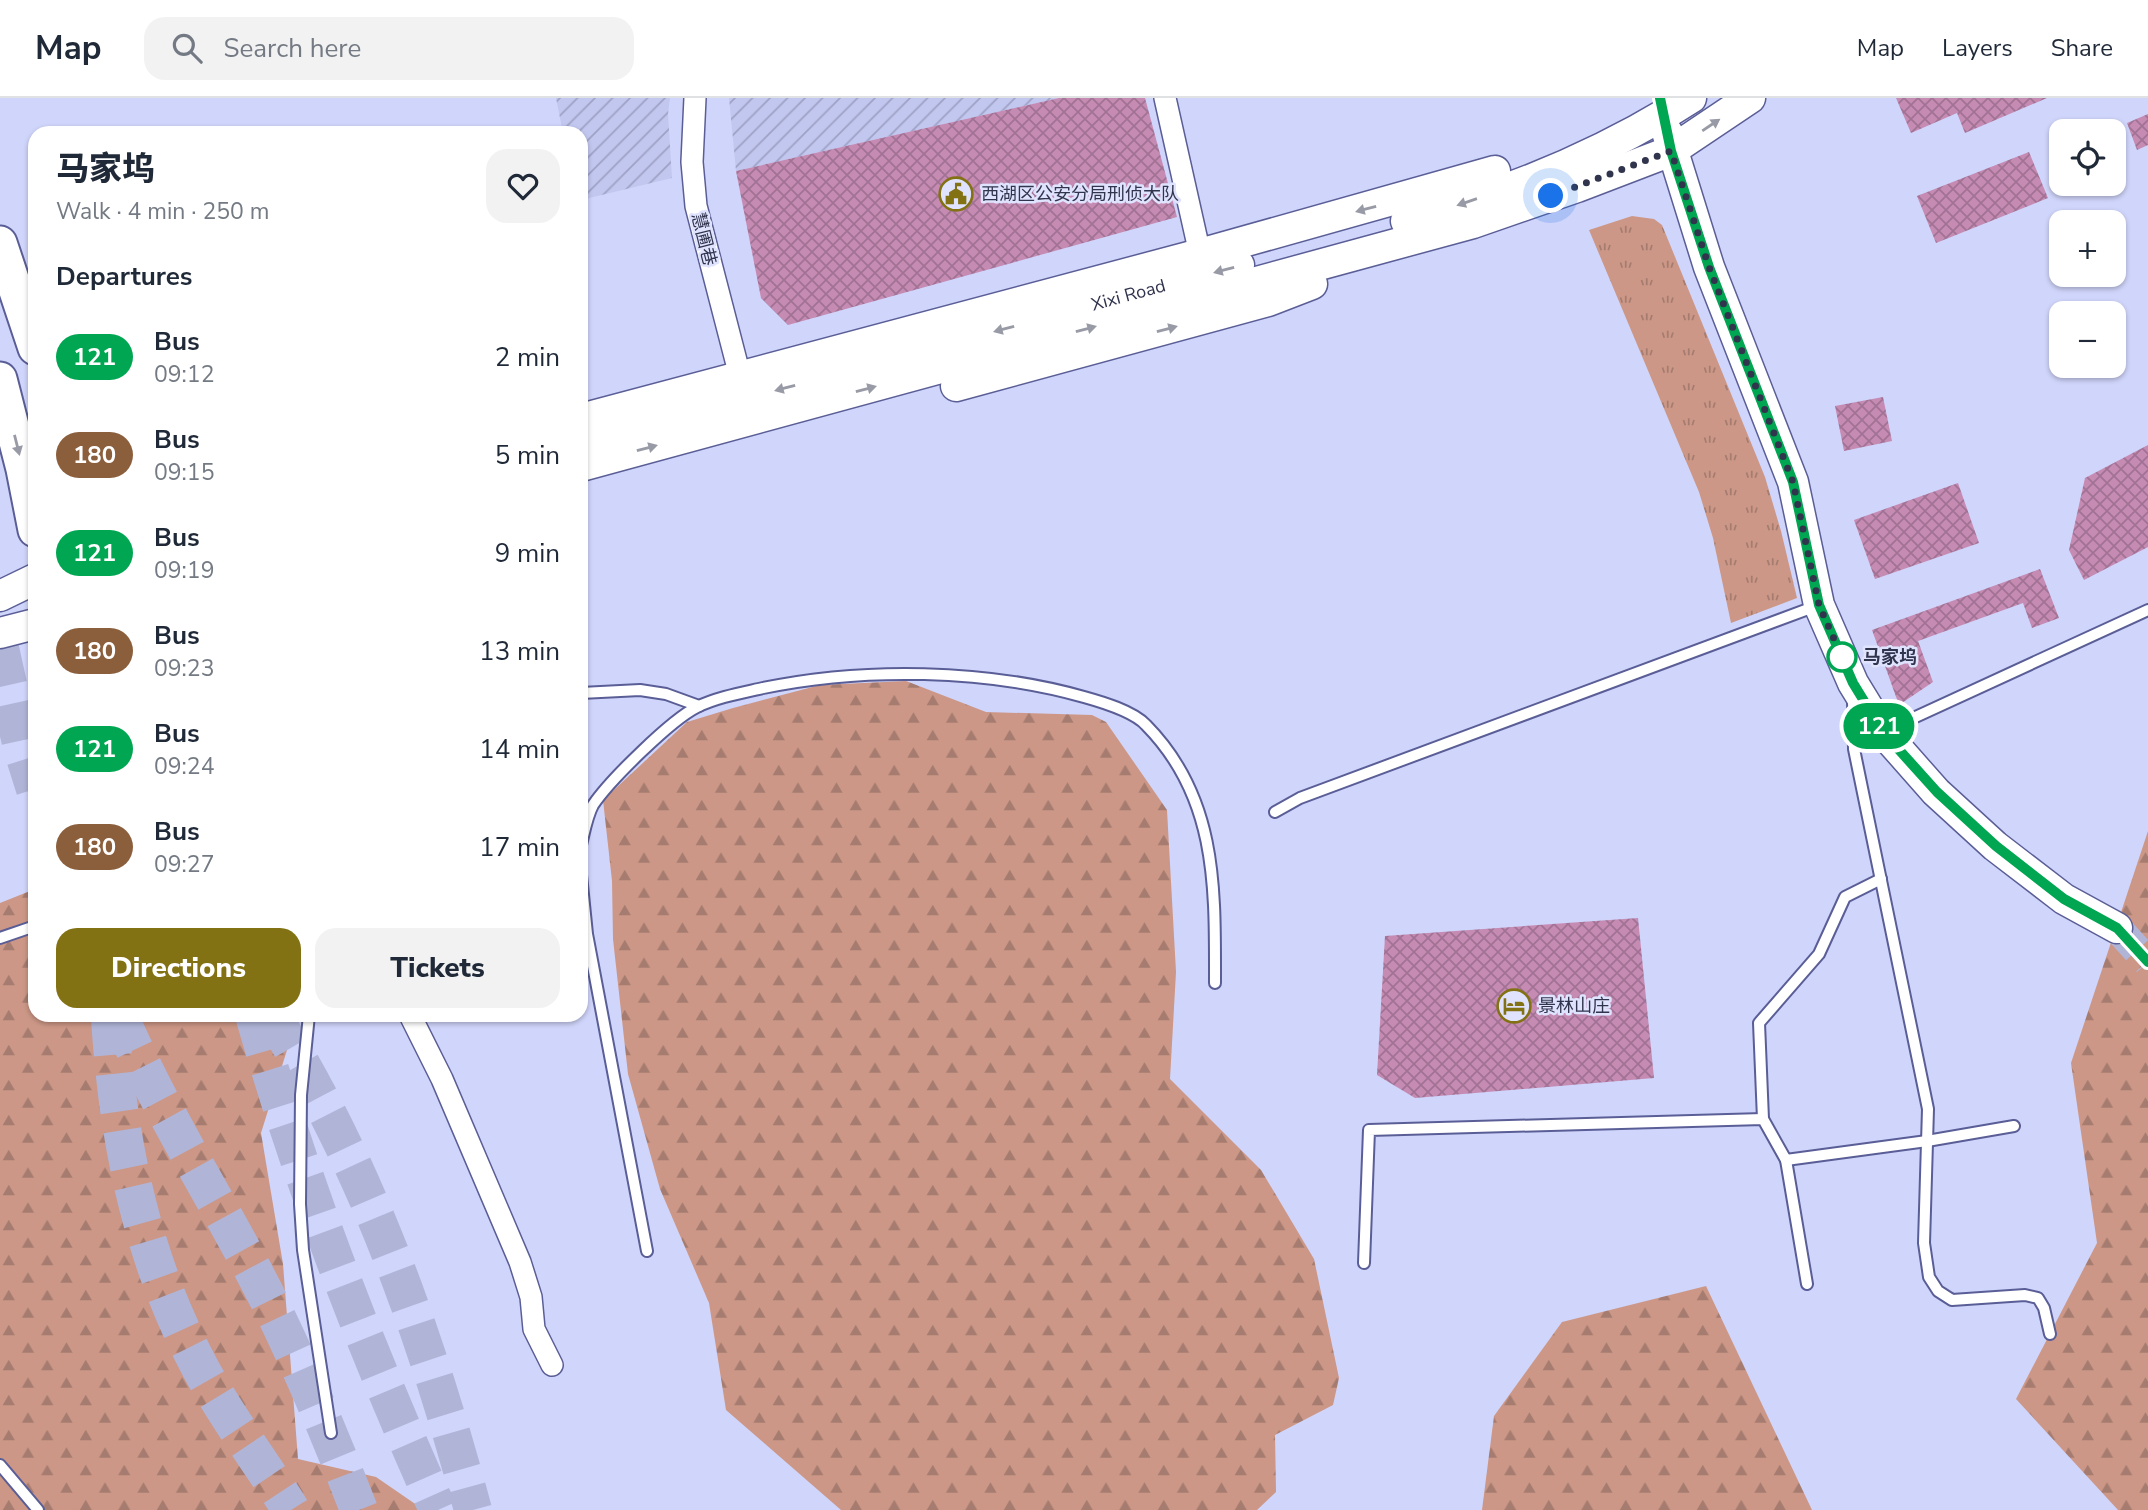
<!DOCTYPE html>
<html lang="en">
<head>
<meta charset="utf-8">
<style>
  body { margin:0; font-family:"Nunito Sans","Noto Sans SC",sans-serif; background:#f2f2f3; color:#1f2937; height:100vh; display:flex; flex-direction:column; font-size:26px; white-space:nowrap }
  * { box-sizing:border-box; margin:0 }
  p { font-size:23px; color:#747a83 }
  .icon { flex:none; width:38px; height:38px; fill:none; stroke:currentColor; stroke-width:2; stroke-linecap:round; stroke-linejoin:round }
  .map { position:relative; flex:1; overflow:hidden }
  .sheet { position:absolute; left:28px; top:28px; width:560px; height:896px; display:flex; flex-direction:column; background:#fff; border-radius:21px; box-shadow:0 2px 5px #0004 }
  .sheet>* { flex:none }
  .badge { padding:0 14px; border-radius:23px; font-size:24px; line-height:46px }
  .controls { position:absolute; left:2049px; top:21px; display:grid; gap:14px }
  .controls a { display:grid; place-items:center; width:77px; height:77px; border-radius:14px; background:#fff; box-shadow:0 2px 5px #0004; font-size:35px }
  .you { position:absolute; width:35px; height:35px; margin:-18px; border:5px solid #fff; border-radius:50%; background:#1a73e8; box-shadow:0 0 0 10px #1a73e833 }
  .map>.badge { position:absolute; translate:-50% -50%; box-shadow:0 0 0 4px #fff }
  h2 { padding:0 28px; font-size:26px; line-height:63px }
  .round { display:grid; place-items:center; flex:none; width:74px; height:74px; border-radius:21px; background:#f2f2f3 }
  .headline { display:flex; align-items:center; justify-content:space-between; height:119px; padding:0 28px }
  h1 { font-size:33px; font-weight:800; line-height:52px }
  .cta { display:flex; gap:14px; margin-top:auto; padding:14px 28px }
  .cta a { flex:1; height:80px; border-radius:21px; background:#827213; color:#fff; font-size:28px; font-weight:800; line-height:80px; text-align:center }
  .cta a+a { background:#f2f2f3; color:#1f2937 }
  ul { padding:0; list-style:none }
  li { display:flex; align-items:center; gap:21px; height:98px; padding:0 28px }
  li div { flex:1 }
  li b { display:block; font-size:26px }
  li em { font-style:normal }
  li .badge { min-width:77px; font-weight:700; text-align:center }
  header { display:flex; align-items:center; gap:42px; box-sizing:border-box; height:98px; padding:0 35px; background:#fff; border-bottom:2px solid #e0e1e3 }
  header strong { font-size:33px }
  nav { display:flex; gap:38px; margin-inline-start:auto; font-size:24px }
  .search { width:490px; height:63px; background:#f2f2f3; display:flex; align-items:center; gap:18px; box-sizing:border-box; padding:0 24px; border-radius:21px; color:#747a83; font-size:26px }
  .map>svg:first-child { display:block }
</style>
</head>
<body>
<header>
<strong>Map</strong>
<div class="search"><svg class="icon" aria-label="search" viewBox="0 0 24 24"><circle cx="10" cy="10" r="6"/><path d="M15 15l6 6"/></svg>Search here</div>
<nav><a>Map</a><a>Layers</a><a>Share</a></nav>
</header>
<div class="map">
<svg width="2148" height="1412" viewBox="0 0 2148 1412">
  <defs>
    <pattern id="industrial-furrows" width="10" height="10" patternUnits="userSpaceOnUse" patternTransform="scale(1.75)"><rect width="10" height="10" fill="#c2c7f0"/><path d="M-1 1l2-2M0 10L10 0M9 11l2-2" fill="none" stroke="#9ea2c5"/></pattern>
    <pattern id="grass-tufts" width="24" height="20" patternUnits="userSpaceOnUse" patternTransform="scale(1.75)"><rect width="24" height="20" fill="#cc9786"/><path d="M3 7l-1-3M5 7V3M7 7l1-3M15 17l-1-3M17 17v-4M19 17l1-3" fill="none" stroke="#a67c70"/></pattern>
    <pattern id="forest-firs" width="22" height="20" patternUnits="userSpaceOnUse" patternTransform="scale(1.75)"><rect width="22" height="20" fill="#cc9786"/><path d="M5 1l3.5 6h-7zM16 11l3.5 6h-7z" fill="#a67c70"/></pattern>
    <pattern id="building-cross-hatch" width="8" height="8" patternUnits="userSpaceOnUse" patternTransform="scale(1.75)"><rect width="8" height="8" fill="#c58bb3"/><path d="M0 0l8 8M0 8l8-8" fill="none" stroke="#a17294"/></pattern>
  </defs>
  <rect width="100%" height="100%" fill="#d0d5fb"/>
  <!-- industrial -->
  <g fill="url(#industrial-furrows)">
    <path d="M556 0H670L668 16 672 80 581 102V35H563Z"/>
    <path d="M729 0H1059L736 73Z"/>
  </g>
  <!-- grass -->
  <path fill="url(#grass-tufts)" d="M1632 118 1654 121 1662 127 1765 379 1781 433 1797 500 1731 525 1713 440 1699 394 1589 132Z"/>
  <!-- forest -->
  <g fill="url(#forest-firs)">
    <path d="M906 583 986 614 1092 617 1106 624 1167 712 1176 874 1170 981 1261 1072 1314 1161 1339 1280 1333 1307 1275 1337 1276 1394 1257 1412H841L726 1312 709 1205 660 1091 628 976 613 841 612 783 603 702 687 624 733 610 820 587Z"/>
    <path d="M2148 733V1412H2118L2016 1301 2097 1145 2071 965Z"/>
    <path d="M35 791V917H298L261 1035 283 1166 298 1361 376 1379 424 1412H0V805Z"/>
    <path d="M1706 1188 1812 1412H1482L1494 1318 1562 1224Z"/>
  </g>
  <!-- building -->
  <g fill="url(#building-cross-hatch)">
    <path d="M1059 0H1145L1177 119 788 227 761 200 736 73Z"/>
    <path d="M1896 0H2047L1965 35 1957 15 1911 35Z"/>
    <path d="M2148 16V47L2137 52 2127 25Z"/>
    <path d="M2029 54 2048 100 1936 145 1917 98Z"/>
    <path d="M1883 299 1892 343 1844 353 1835 308Z"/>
    <path d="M2148 347V449L2084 482 2069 452 2085 380Z"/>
    <path d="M1958 385 1979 445 1875 481 1854 422Z"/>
    <path d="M2040 471 2059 520 2032 530 2023 505 1918 543 1933 584 1899 607 1872 532Z"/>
    <path d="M1638 820 1654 980 1415 1000 1377 977 1385 838Z"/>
  </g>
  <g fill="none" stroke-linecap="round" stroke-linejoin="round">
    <!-- secondary-tunnel -->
    <path stroke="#b0b5d8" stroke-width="30" stroke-dasharray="30 15" stroke-linecap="butt" d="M2117 830 2148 864"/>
    <!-- highway-tunnel -->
    <g stroke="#b0b5d8" stroke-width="38" stroke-dasharray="38 19" stroke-linecap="butt">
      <path d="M0 550 22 650 35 691"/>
      <path d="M119 917C161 1015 220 1106 268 1201 302 1270 331 1340 359 1412"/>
      <path d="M254 917C302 1087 366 1251 438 1412"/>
      <path d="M272 917C368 1071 426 1238 473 1412"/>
      <path d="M110 919C117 1037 140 1153 194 1258 221 1312 259 1361 291 1412"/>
    </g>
    <defs>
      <g id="lane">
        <path d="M581 595 640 592 666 596 699 608"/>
        <path d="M1853 602 1854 651 1928 1011 1924 1145 1929 1179 1938 1193 1952 1202 2025 1197 2038 1200 2044 1210 2050 1236"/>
        <path d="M1885 633 2148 512"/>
        <path d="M1275 714 1300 700 1819 507"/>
        <path d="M581 747C584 735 587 718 593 707 610 682 671 622 697 609 718 599 741 595 763 590 864 569 985 571 1084 599 1102 604 1133 613 1146 627 1218 700 1215 791 1215 885"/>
        <path d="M581 777 587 836 647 1153"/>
        <path d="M0 840 35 828"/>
        <path d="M309 917 301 997 300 1106 303 1152 331 1335"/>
        <path d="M1763 1021 1759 925 1819 856 1845 799 1881 781"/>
        <path d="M1786 1062 1807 1186"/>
        <path d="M1364 1165 1369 1032 1763 1021 1786 1062 1927 1043 2014 1028"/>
        <path d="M0 1367 38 1412"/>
      </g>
      <g id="street">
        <path d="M695 0 692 64 696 108 740 278"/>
        <path d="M1165 0 1200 156"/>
        <path d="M410 917 442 981 520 1164 531 1199 534 1231 552 1267"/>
      </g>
      <g id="secondary">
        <path d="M1667 34 1709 169 1793 384 1819 507 1853 585 1883 634 1936 694 1995 748 2064 801 2117 830"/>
        <path d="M1406 123C1505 96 1604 56 1691 0"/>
        <path d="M956 288 1268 203 1312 186"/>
        <path d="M581 321 1200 156 1495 73"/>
        <path id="s1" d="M581 345 1239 167"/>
        <path d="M581 368 1473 125 1577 89 1671 53 1750 0"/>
        <path d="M0 498 35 481"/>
        <path d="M0 535 35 526"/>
      </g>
      <g id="primary">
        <path d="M0 145 35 250"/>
        <path d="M0 281 23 371 35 432"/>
      </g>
    </defs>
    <!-- lane casing -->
    <use href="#lane" stroke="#5a5e96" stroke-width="14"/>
    <!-- street casing -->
    <use href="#street" stroke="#5a5e96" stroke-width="24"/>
    <!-- secondary casing -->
    <use href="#secondary" stroke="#5a5e96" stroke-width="33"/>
    <!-- primary casing -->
    <use href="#primary" stroke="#5a5e96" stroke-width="37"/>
    <!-- lane -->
    <use href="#lane" stroke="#fff" stroke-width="10"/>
    <!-- street -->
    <use href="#street" stroke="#fff" stroke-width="21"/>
    <!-- secondary -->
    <use href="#secondary" stroke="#fff" stroke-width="30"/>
    <!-- primary -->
    <use href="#primary" stroke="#fff" stroke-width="33"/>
  </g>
  <!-- one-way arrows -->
  <defs><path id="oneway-solid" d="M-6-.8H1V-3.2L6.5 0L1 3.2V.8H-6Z" transform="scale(1.75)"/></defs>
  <g fill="#989aa6">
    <use href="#oneway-solid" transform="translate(1711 27) rotate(-34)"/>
    <use href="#oneway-solid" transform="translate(1467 104) rotate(161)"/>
    <use href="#oneway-solid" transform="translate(1366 111) rotate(165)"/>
    <use href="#oneway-solid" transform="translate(1224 172) rotate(165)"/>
    <use href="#oneway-solid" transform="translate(1004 231) rotate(165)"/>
    <use href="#oneway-solid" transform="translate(1086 231) rotate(-15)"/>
    <use href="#oneway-solid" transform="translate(1167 231) rotate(-15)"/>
    <use href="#oneway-solid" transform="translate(785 290) rotate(165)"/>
    <use href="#oneway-solid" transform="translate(866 291) rotate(-15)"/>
    <use href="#oneway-solid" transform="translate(17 347) rotate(76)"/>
    <use href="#oneway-solid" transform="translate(647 350) rotate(-15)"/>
  </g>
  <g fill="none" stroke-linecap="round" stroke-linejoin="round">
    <defs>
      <path id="line" d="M1660 0 1671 53 1709 169 1793 384 1819 507 1853 585 1883 634 1937 694 1996 748 2064 801 2117 830 2148 864"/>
    </defs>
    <!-- line casing -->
    <use href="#line" stroke="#fff" stroke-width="16"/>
    <!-- line -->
    <use href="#line" stroke="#00a651" stroke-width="10"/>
    <!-- walk -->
    <path stroke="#31344d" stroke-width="7" stroke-dasharray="0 12.6" d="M1551 98 1671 53 1709 169 1793 384 1819 507 1842 559"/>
  </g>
  <!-- icons -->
  <defs>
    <symbol id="civic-ring" viewBox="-11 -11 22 22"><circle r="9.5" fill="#e0e3fd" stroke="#827213" stroke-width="1.5"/><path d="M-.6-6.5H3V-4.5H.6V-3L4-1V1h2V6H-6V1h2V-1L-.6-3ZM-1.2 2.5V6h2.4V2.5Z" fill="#827213"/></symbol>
    <symbol id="hotel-ring" viewBox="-11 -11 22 22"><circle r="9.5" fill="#e0e3fd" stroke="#827213" stroke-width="1.5"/><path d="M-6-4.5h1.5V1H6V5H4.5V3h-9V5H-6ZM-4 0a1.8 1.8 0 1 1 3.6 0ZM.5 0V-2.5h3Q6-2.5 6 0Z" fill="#827213"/></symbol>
  </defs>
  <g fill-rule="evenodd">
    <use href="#civic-ring" x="937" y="77" width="38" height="38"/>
    <use href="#hotel-ring" x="1495" y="889" width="38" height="38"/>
  </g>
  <!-- markers -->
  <circle fill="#fff" stroke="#00a651" stroke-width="3.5" cx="1842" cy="559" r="14"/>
  <g text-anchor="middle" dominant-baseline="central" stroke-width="5" stroke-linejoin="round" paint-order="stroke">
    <!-- poi labels -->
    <g font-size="18" fill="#31344d" stroke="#e0e3fd" text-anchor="start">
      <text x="981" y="96">西湖区公安分局刑侦大队</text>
      <text x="1538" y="908">景林山庄</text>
    </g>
    <!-- street labels -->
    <g font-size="18" fill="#31344d" stroke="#e0e3fd">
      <text transform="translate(704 141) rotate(76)">慧圃巷</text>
      <text stroke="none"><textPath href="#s1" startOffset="567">Xixi Road</textPath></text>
    </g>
    <!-- stop labels -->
    <g font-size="18" font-weight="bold" fill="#31344d" stroke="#e0e3fd" text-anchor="start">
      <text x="1863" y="559">马家坞</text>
    </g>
  </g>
</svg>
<div class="controls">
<a><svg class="icon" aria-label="locate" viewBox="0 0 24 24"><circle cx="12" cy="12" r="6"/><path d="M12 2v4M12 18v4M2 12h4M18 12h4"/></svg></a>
<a>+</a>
<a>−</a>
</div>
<div class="you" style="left:1551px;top:98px"></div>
<b class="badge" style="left:1879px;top:628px;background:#00a651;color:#fff">121</b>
<section class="sheet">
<div class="headline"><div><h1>马家坞</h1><p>Walk · 4 min · 250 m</p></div><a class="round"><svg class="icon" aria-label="heart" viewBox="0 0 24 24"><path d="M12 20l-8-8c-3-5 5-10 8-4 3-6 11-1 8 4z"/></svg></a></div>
<h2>Departures</h2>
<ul>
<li><span class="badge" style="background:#00a651;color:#fff">121</span><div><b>Bus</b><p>09:12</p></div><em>2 min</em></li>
<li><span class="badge" style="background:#8b5e3c;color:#fff">180</span><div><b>Bus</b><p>09:15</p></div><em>5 min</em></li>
<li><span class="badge" style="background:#00a651;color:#fff">121</span><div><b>Bus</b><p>09:19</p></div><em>9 min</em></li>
<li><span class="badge" style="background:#8b5e3c;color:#fff">180</span><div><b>Bus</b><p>09:23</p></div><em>13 min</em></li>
<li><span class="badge" style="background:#00a651;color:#fff">121</span><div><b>Bus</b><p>09:24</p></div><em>14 min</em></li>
<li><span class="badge" style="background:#8b5e3c;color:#fff">180</span><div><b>Bus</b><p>09:27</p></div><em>17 min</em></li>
</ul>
<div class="cta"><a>Directions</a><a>Tickets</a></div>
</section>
</div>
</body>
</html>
